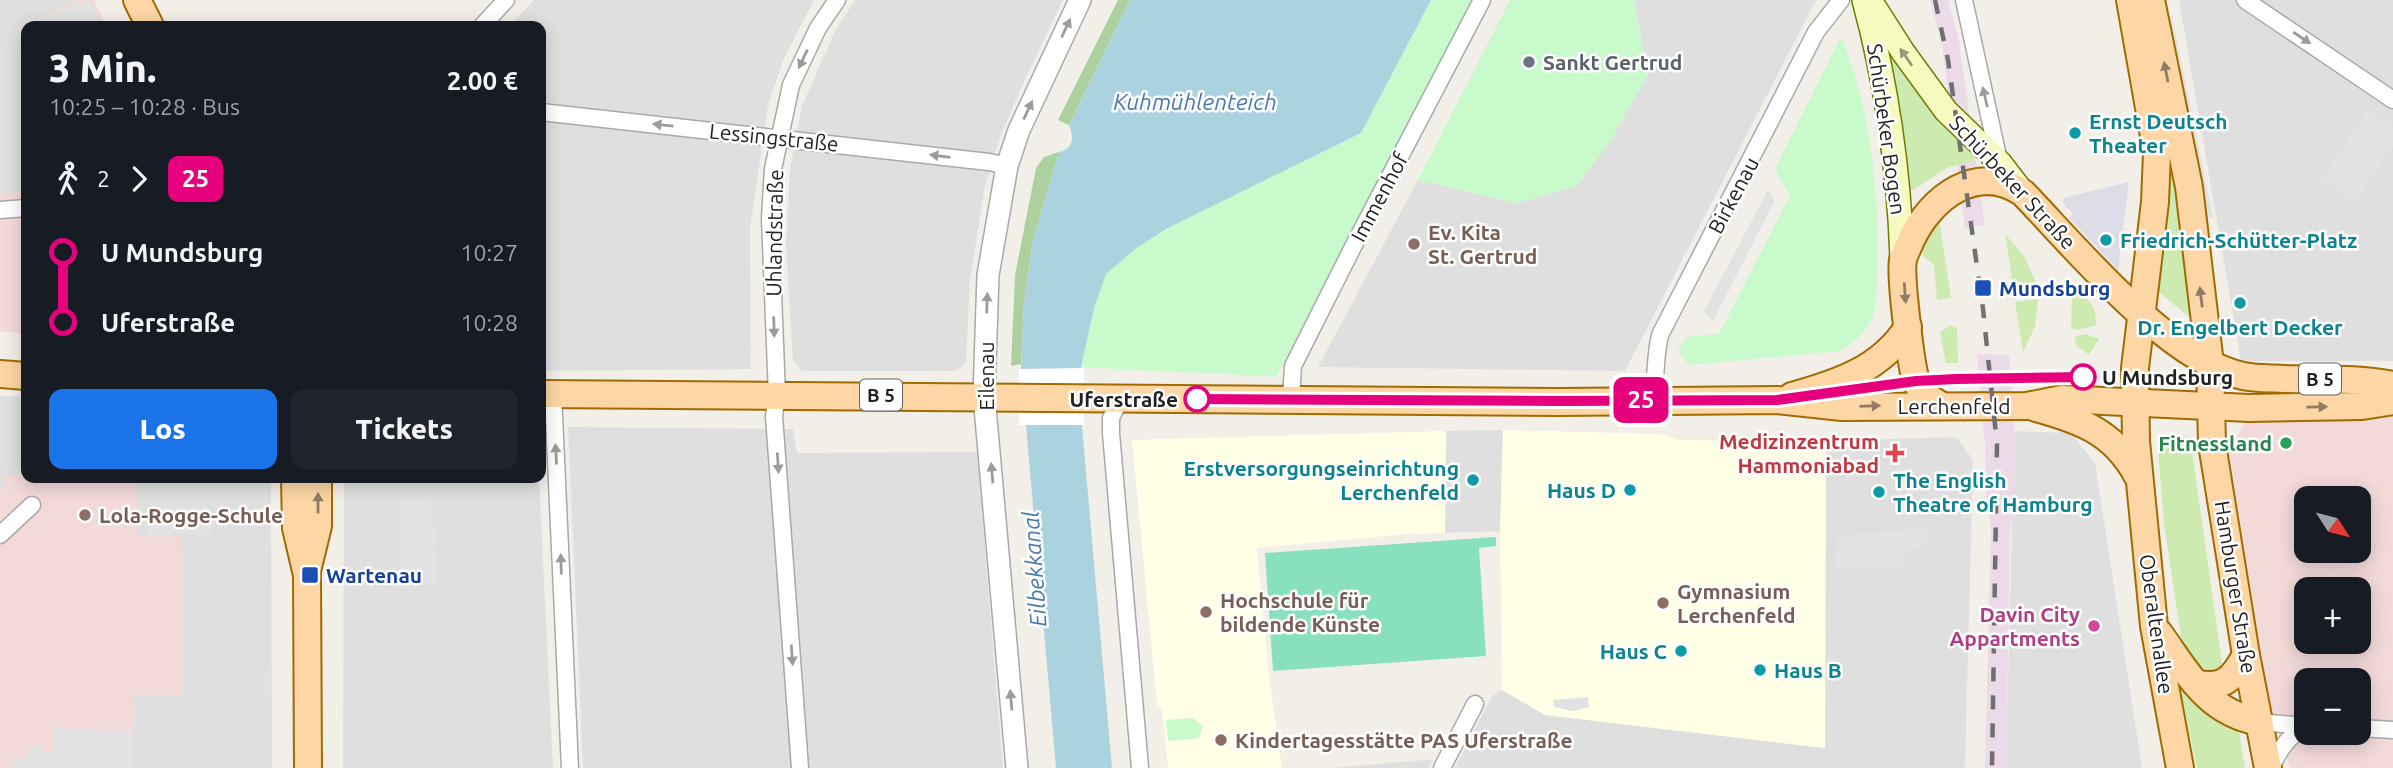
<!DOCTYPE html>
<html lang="de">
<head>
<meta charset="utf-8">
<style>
  body { margin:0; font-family:Ubuntu,sans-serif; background:#20242c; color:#f1f3f6; height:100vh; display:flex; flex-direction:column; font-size:26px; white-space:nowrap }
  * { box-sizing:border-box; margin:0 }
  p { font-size:23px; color:#9ea1a6 }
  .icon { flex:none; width:38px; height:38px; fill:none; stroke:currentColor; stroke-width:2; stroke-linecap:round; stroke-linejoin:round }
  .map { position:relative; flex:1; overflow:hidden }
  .sheet { position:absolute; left:21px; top:21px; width:525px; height:462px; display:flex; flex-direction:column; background:#171b24; border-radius:14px; box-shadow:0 4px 18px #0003 }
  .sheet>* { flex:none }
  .badge { padding:0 14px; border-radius:10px; font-size:24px; line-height:46px }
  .needle { width:46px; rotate:126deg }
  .fabs { position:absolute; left:2294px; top:486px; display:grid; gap:14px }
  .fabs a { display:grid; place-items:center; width:77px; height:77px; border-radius:14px; background:#171b24; box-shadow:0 4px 18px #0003; font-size:35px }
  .map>.badge { position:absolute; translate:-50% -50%; box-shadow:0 0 0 4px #fff }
  .legs { display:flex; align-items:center; gap:10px; height:77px; padding:0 28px; font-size:23px }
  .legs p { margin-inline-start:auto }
  .overview { display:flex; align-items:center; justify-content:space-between; height:119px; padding:0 28px }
  h1 { font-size:38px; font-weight:800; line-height:52px }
  .action { display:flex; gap:14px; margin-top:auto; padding:14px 28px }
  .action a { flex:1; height:80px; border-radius:14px; background:#1a73e8; color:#fff; font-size:28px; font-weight:800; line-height:80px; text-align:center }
  .action a+a { background:#20242c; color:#f1f3f6 }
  ul { padding:0 28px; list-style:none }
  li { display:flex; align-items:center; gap:24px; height:70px; font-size:26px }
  li i { display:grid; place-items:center; width:10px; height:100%; margin:0 9px; background:currentColor }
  li i::after { content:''; width:18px; height:18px; margin:-9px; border:5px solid; border-radius:50%; background:#171b24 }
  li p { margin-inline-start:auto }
  li:first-child i { background:linear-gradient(#0000 50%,currentColor 0) }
  li:last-child i { background:linear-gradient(currentColor 50%,#0000 0) }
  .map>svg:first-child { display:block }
</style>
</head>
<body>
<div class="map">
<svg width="2393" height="768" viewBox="0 0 2393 768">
  <rect width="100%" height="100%" fill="#f2efe9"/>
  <!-- residential -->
  <g fill="#e0dfdf">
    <path d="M0 0H79L19 29 26 47V72L24 74 26 91V192L0 193Z"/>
    <path d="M534 0H814L784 58 768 105 750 228 751 369 541 371V26H510Z"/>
    <path d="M855 0H1063L1026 77 1000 137 985 185 970 280 966 363 956 371H802L793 360 786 246 790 168 802 106 835 31Z"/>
    <path d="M1634 0H1816L1625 371 1318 367 1418 180 1517 203 1577 186 1612 138 1648 74Z"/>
    <path d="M2179 0H2393V361H2241Z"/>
    <path d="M0 396 26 397V475H4V491L0 490Z"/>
    <path d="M568 427 793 429 797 453 977 452 1003 768H583Z"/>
    <path d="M1503 430 1500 531 1445 533 1446 431Z"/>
    <path d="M2014 431 2071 433 2095 463 2142 768H2006Z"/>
    <path d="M1956 437 1973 460 1965 768H1455L1492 696 1502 690 1545 715 1825 748 1826 441Z"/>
    <path d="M136 478H271L272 768H132L133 696 182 695 181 536H137Z"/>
    <path d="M344 478H539L553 768H343Z"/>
    <path d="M1433 759 1429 768H1330L1426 760Z"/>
  </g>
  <!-- commercial -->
  <g fill="#f2dad9" fill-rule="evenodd">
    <path d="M79 0H94L106 26H26V47L18 29Z"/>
    <path d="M26 192V334L0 331V193Z"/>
    <path d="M2251 414 2393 416V768H2290L2270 706 2228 450ZM2306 499H2359V551H2306ZM2306 590H2359V642H2306ZM2306 681H2359V733H2306Z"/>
    <path d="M4 475H26V478H136L137 536 181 535 182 696H133L132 768H0V490H4Z"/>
  </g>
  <!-- industrial -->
  <g fill="#ebdbe8">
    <path d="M1930 0H1948L1959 42 1985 225 1965 228 1942 45Z"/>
    <path d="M1977 354 2009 355 2010 367 2015 445 2014 505 2010 529 2006 768H1985L1991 528 1986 496 1985 444Z"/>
  </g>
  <!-- education -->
  <g fill="#ffffe5">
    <path d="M1503 430 1661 434 1679 440 1826 442 1825 748 1545 715 1502 690 1500 531Z"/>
    <path d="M1446 431 1445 533 1408 534 1257 548 1269 676 1282 768H1168L1162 708 1157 705 1132 440Z"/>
  </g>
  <!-- grass -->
  <g fill="#cdebb0">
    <path d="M1886 50 1891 53 1927 105 1974 157V161L1947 168 1913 190H1910L1898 106Z"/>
    <path d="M2172 168 2175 169 2196 323 2158 291 2166 238Z"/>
    <path d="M1937 222 1940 224 1951 298 1937 300 1934 265 1923 256V249L1928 235Z"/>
    <path d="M2005 234 2024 256 2036 282 2013 285Z"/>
    <path d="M2080 295C2093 302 2096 309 2096 325L2078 330 2071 328 2072 296Z"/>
    <path d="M2038 299 2035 327 2023 352 2015 302Z"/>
    <path d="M1951 325 1957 328 1958 363H1946L1940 332Z"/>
    <path d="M2085 334 2099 339 2089 355 2077 346 2074 337Z"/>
    <path d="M2157 437H2190L2223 671 2202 673 2187 653 2181 637 2164 523Z"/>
    <path d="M2181 691H2184L2208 714 2238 727 2245 768H2197Z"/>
  </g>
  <!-- forest -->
  <g fill="#add19e">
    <path d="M1118 0H1130L1069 125 1058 120Z"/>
    <path d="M1059 152 1033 240 1024 302 1021 364 1011 366 1015 275 1036 168 1044 157Z"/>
  </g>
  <!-- park -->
  <g fill="#c8facc">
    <path d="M1431 0H1473L1276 377 1081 367 1094 308 1106 274 1135 248 1166 229 1361 133Z"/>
    <path d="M1510 0H1634L1648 74 1612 138 1577 186 1517 203 1418 180Z"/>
    <path d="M1841 37C1871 107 1881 203 1877 279 1876 291 1877 305 1873 316 1868 331 1853 343 1840 351L1689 365 1678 351 1686 337 1719 334 1790 196 1775 169Z"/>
    <path d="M1193 718 1203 726 1199 738 1168 741 1166 720Z"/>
  </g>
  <!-- pitch -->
  <path fill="#88e0be" d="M1496 537V546L1479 548 1486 656 1273 671 1265 553Z"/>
  <!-- parking -->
  <g fill="#e2e2e2">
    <path d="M87 0H90L102 26H26Z"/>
    <path d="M2166 13 2172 17 2213 217 2208 218 2204 210Z"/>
    <path d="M2367 110 2393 127V146L2356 202 2321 179Z"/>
    <path d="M1768 190 1775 200 1713 321 1704 311Z"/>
    <path d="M432 497 438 583 398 589 399 499Z"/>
    <rect x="149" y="507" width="63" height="27"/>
    <path d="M1929 529V541L1905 555V570H1837L1836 535Z"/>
    <path d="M1588 697 1589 707 1573 711 1554 707 1553 700Z"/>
    <path d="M53 728 131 730V768H13V756L28 758V747L44 746V754H52Z"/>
  </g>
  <!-- plaza -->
  <path fill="#dddde8" d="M2129 182 2119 263V271L2069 218 2073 214 2063 203V198Z"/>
  <!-- water -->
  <path fill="#aad3df" d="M1130 0H1431L1361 133 1166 229 1135 249 1106 274 1094 308 1081 367 1082 426 1112 768H1056L1021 368 1024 302 1033 240 1059 152C1074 148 1074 138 1069 125Z"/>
  <!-- pier -->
  <path fill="#fff" d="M1084 368V425H1019V369Z"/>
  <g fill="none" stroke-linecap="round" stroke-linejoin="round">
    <defs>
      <g id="minor">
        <path d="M1964 0 1999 161"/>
        <path d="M2245 0 2393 100"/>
        <path d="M482 26 506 0"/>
        <path d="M541 112 989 162 1007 166"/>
        <path d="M0 210 26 208"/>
        <path d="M553 394 570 768"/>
        <path d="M1121 398 1111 418V433L1140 768"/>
        <path d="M1291 399 1293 366 1356 241 1482 0"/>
        <path d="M1653 400C1656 382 1655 347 1661 333L1816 32 1841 0"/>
        <path d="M0 535 32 505"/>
        <path d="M2259 722 2306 726"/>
        <path d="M2359 728 2393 730"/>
        <path d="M800 768 774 416 777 395 770 218 773 169 791 85 818 28 837 0"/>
        <path d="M1442 768 1475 704"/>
        <path d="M2271 768C2280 748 2288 737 2306 726"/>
      </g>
      <path id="tertiary" d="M1017 768 984 396 988 275 1007 166 1019 130 1080 0"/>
      <g id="secondary">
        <path d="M1864 0C1887 85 1899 171 1902 259"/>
        <path d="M1873 5 1903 52 1946 111 2000 163 2023 193"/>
      </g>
      <g id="primary">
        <path d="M137 0 150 26"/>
        <path d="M2130 0 2157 153 2155 202 2135 368 2136 441 2154 626 2180 768"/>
        <path d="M2151 0 2189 187 2210 364 2212 444 2246 655 2268 768"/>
        <path d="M0 374 26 376"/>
        <path d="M541 394 1559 402 1777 400 1842 407 2027 406 2062 399 2249 408 2362 406 2393 401"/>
        <path d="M1792 396C1839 383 1881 369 1908 327"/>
        <path d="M1940 405C1931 399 1922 394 1917 383 1911 370 1900 275 1903 260 1904 254 1909 246 1911 240 1931 197 1978 162 2023 193 2077 249 2168 360 2243 376 2257 379 2272 378 2286 379 2322 380 2358 378 2393 385"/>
        <path d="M2036 408C2080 420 2114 432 2137 475"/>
        <path d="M295 478 296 528 307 575 308 768"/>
        <path d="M308 567 318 526V478"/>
        <path d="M2159 633C2188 673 2206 712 2259 722"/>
        <path d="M2195 683C2223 690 2233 679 2246 655"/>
      </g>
    </defs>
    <!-- minor casing -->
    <use href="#minor" stroke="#a9a9a9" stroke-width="19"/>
    <!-- tertiary casing -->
    <use href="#tertiary" stroke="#a9a9a9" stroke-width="24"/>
    <!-- secondary casing -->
    <use href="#secondary" stroke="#707d05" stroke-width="26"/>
    <!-- primary casing -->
    <use href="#primary" stroke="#a06b00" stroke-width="30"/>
    <!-- minor -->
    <use href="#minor" stroke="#fff" stroke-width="16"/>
    <!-- tertiary -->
    <use href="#tertiary" stroke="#fff" stroke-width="21"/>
    <!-- secondary -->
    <use href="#secondary" stroke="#f7fabf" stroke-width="23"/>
    <!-- primary -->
    <use href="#primary" stroke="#fcd6a4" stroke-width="26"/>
    <!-- rail -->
    <path stroke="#707070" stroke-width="4.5" stroke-dasharray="14 14" stroke-linecap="butt" d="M1935 0 1948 60 1983 309 1997 444 1992 768"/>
  </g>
  <!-- one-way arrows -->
  <defs><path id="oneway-solid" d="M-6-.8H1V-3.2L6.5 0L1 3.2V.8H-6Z" transform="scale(1.75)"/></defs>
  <g fill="#9c9c9c">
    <use href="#oneway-solid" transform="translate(1066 28) rotate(-65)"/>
    <use href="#oneway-solid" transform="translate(2302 38) rotate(34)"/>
    <use href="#oneway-solid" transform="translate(803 59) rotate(115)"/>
    <use href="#oneway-solid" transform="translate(1985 97) rotate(-103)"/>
    <use href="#oneway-solid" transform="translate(1028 110) rotate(-65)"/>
    <use href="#oneway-solid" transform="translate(663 125) rotate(-174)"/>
    <use href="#oneway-solid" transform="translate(940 156) rotate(-173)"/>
    <use href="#oneway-solid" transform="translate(987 303) rotate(-88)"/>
    <use href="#oneway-solid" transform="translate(774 327) rotate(88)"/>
    <use href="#oneway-solid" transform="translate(556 454) rotate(-93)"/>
    <use href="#oneway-solid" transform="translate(778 463) rotate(86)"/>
    <use href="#oneway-solid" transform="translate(992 473) rotate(-95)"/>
    <use href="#oneway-solid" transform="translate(561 564) rotate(-92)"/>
    <use href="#oneway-solid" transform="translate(792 655) rotate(86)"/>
    <use href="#oneway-solid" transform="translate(1011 700) rotate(-95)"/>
  </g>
  <use fill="#979978" href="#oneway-solid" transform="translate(1906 57) rotate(-125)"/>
  <g fill="#8f7c63">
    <use href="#oneway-solid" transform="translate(2166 72) rotate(-101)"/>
    <use href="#oneway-solid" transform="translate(1905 293) rotate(86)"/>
    <use href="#oneway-solid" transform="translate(2201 297) rotate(-97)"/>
    <use href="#oneway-solid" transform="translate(1870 406) rotate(-2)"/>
    <use href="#oneway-solid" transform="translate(2317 407) rotate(-1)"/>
    <use href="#oneway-solid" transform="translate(318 503) rotate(-90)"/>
  </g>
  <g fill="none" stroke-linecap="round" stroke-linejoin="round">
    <defs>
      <path id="line-1" d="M1197 399 1559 401 1777 400 1916 381 1956 379 2083 377"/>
    </defs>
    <!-- line-1 casing -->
    <use href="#line-1" stroke="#fff" stroke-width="16"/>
    <!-- line-1 -->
    <use href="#line-1" stroke="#e6007e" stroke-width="10"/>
  </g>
  <!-- markers -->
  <circle fill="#6b7280" stroke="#fff" stroke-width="2.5" cx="1529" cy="62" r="7"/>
  <g fill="#0f9aa8" stroke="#fff" stroke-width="2.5">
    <circle cx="2075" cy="133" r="7"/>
    <circle cx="2106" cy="240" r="7"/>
    <circle cx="2240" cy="303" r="7"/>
    <circle cx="1473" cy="480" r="7"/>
    <circle cx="1630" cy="490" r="7"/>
    <circle cx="1879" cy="492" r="7"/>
    <circle cx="1681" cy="651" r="7"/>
    <circle cx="1760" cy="670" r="7"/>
  </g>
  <g fill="#8d6e63" stroke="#fff" stroke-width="2.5">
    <circle cx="1414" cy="244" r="7"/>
    <circle cx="85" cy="515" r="7"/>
    <circle cx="1663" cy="603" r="7"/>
    <circle cx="1206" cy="612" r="7"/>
    <circle cx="1221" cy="740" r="7"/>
  </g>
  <g fill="#1a4fb4" stroke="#fff" stroke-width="2.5">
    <rect x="1974" y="279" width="18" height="18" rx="3.5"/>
    <rect x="301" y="566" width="18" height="18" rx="3.5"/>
  </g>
  <g fill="#fff" stroke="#e6007e" stroke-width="3.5">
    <circle cx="2083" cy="377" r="12"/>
    <circle cx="1197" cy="399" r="12"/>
  </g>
  <circle fill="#2e9e5b" stroke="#fff" stroke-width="2.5" cx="2286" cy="443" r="7"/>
  <path fill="#e0444e" stroke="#fff" stroke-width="2.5" d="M1891.5 442.5h7v7h7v7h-7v7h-7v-7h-7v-7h7z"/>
  <circle fill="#d1479c" stroke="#fff" stroke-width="2.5" cx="2094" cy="626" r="7"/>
  <g text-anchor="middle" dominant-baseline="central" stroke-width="5" stroke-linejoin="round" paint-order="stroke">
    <!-- shield labels -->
    <g fill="#fff" stroke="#646464" stroke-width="2">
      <rect x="2299" y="363.5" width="42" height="31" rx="5"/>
      <rect x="860" y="379.5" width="42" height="31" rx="5"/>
    </g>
    <g font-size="19" font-weight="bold" fill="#222">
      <text x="2320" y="379">B 5</text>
      <text x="881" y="395">B 5</text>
    </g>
    <!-- worship labels -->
    <g font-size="21" font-weight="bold" fill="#5b616d" stroke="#fff" text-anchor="start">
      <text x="1543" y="62">Sankt Gertrud</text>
    </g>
    <!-- culture labels -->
    <g font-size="21" font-weight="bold" fill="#0d838f" stroke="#fff" text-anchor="start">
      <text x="2089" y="121">Ernst Deutsch<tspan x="2089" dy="24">Theater</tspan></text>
      <text x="2120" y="240">Friedrich-Schütter-Platz</text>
      <text x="2240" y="327" text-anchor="middle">Dr. Engelbert Decker</text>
      <text x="1459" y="468" text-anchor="end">Erstversorgungseinrichtung<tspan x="1459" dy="24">Lerchenfeld</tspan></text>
      <text x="1893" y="480">The English<tspan x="1893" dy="24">Theatre of Hamburg</tspan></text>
      <text x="1616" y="490" text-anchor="end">Haus D</text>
      <text x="1667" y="651" text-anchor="end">Haus C</text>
      <text x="1774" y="670">Haus B</text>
    </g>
    <!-- street labels -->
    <g font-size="21" fill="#222" stroke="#fff">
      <text transform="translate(1887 129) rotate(82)">Schürbeker Bogen</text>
      <text transform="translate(774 137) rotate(6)">Lessingstraße</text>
      <text transform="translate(2013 182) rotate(47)">Schürbeker Straße</text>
      <text transform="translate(1733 195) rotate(-62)">Birkenau</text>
      <text transform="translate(1379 197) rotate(-62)">Immenhof</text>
      <text transform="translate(774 233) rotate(-89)">Uhlandstraße</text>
      <text transform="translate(986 376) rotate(-90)">Eilenau</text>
      <text x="1954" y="406">Lerchenfeld</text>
      <text transform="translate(2236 587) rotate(81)">Hamburger Straße</text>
      <text transform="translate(2157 624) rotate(82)">Oberaltenallee</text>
    </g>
    <!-- education labels -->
    <g font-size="21" font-weight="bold" fill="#785e54" stroke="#fff" text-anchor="start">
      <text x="1428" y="232">Ev. Kita<tspan x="1428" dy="24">St. Gertrud</tspan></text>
      <text x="99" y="515">Lola-Rogge-Schule</text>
      <text x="1677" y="591">Gymnasium<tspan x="1677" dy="24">Lerchenfeld</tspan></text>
      <text x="1220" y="600">Hochschule für<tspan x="1220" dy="24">bildende Künste</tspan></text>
      <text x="1235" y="740">Kindertagesstätte PAS Uferstraße</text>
    </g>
    <!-- transit labels -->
    <g font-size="21" font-weight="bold" fill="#164399" stroke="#fff" text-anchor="start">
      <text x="1999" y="288">Mundsburg</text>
      <text x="326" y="575">Wartenau</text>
    </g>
    <!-- stop labels -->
    <g font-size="21" font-weight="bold" fill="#222" stroke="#fff" text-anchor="start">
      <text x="2102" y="377">U Mundsburg</text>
      <text x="1178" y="399" text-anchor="end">Uferstraße</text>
    </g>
    <!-- health labels -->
    <g font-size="21" font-weight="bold" fill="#be3a42" stroke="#fff" text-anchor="end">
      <text x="1879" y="441">Medizinzentrum<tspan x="1879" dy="24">Hammoniabad</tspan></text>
    </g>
    <!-- leisure labels -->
    <g font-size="21" font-weight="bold" fill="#27864d" stroke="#fff" text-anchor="end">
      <text x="2272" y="443">Fitnessland</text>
    </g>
    <!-- hotel labels -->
    <g font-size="21" font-weight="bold" fill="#b23c85" stroke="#fff" text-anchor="end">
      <text x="2080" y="614">Davin City<tspan x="2080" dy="24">Appartments</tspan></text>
    </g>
    <!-- water labels -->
    <g font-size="23" font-style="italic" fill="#4a7aab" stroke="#fff">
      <text x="1195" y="101">Kuhmühlenteich</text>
      <text transform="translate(1034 569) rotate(-94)">Eilbekkanal</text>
    </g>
  </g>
</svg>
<div class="fabs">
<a><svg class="needle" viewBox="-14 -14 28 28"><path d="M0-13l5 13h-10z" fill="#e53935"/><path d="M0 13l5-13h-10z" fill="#9ea1a6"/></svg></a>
<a>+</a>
<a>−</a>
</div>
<b class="badge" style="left:1641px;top:400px;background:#e6007e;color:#fff">25</b>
<section class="sheet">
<div class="overview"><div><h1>3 Min.</h1><p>10:25 – 10:28 · Bus</p></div><b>2.00 €</b></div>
<div class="legs"><svg class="icon" aria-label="walk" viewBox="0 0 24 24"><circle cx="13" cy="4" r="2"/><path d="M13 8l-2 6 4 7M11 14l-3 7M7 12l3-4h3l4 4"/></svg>2<svg class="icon" aria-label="forward" viewBox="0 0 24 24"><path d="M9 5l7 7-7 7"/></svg><b class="badge" style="background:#e6007e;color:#fff">25</b></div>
<ul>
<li><i style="color:#e6007e"></i><b>U Mundsburg</b><p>10:27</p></li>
<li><i style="color:#e6007e"></i><b>Uferstraße</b><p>10:28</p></li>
</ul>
<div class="action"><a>Los</a><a>Tickets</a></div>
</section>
</div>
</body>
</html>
